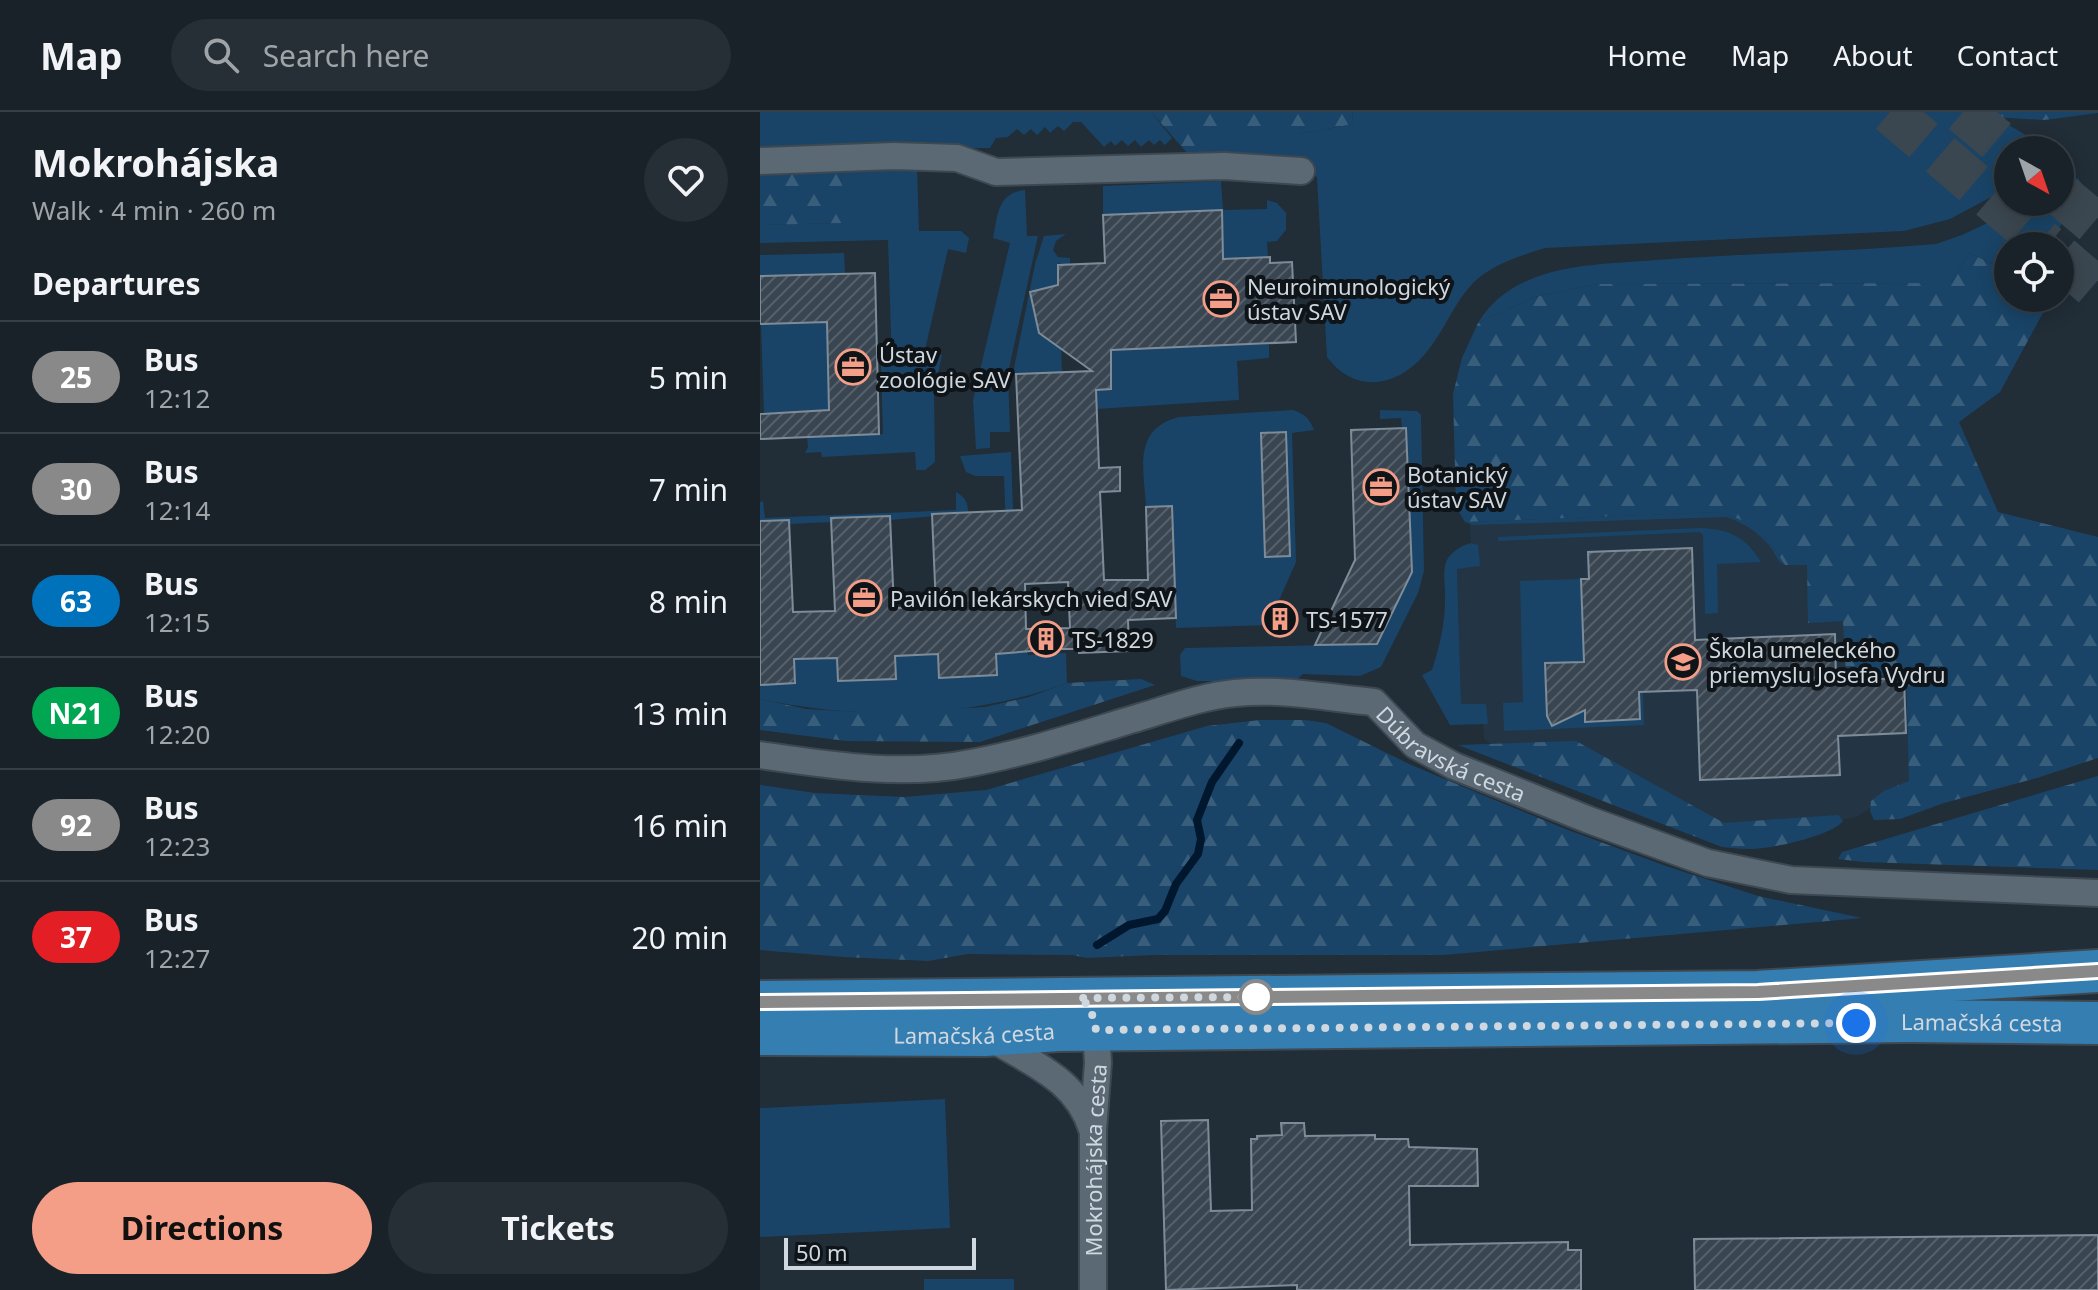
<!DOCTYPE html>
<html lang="en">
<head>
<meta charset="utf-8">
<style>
  body { margin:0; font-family:"Noto Sans",sans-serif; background:#262f35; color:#f1f3f6; height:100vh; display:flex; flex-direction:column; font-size:30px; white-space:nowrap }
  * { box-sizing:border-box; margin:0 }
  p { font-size:26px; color:#9fa4a8 }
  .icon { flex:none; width:44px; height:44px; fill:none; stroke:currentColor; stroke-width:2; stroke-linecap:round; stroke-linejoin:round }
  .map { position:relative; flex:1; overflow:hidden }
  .side { display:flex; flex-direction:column; background:#192229; width:760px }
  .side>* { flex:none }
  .badge { padding:0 16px; border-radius:26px; font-size:28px; line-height:52px }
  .needle { width:52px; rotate:140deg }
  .controls { position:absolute; left:1234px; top:24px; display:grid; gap:16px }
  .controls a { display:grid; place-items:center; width:80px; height:80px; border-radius:50%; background:#192229; box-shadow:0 4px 20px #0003,0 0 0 2px #373f46; font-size:40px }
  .scale { position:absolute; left:24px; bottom:20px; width:192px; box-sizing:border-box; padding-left:8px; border:4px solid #d0d8df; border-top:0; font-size:22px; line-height:28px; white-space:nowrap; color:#d0d8df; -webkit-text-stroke:6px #0f1419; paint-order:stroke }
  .you { position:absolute; width:40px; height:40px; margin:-20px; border:6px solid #fff; border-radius:50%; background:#1a73e8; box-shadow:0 0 0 12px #1a73e833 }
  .map>.badge { position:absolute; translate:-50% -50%; box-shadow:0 0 0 4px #fff }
  h2 { padding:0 32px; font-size:30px; line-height:72px }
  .round { display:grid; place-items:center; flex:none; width:84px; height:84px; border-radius:42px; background:#262f35 }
  .headline { display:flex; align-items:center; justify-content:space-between; height:136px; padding:0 32px }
  h1 { font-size:38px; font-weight:700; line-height:60px }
  .button { display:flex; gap:16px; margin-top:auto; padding:16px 32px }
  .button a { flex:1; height:92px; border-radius:48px; background:#f49e87; color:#111; font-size:32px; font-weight:700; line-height:92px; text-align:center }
  .button a+a { background:#262f35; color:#f1f3f6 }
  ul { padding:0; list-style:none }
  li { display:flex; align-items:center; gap:24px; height:112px; padding:0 32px; border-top:2px solid #373f46 }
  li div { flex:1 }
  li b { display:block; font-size:30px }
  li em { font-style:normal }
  li .badge { min-width:88px; font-weight:700; text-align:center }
  header { display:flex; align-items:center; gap:48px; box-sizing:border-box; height:112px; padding:0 40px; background:#192229; border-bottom:2px solid #373f46 }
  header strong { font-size:38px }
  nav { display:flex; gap:44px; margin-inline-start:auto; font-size:28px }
  .search { width:560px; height:72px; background:#262f35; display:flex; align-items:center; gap:20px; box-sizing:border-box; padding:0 28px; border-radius:44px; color:#9fa4a8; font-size:30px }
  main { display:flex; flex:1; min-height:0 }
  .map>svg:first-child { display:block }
</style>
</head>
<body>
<header>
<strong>Map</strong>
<div class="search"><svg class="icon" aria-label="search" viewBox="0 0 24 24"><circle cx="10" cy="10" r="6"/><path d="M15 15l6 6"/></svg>Search here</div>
<nav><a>Home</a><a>Map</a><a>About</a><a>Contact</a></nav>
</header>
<main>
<section class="side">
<div class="headline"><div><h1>Mokrohájska</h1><p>Walk · 4 min · 260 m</p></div><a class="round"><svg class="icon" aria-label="heart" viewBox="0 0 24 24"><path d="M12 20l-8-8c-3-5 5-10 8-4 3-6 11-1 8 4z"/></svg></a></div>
<h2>Departures</h2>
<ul>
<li><span class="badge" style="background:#898989;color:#fff">25</span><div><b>Bus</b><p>12:12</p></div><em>5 min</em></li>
<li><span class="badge" style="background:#898989;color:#fff">30</span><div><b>Bus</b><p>12:14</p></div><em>7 min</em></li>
<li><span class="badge" style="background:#0072bc;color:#fff">63</span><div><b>Bus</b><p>12:15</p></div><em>8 min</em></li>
<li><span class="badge" style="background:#00a651;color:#fff">N21</span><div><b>Bus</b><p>12:20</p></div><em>13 min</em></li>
<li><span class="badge" style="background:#898989;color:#fff">92</span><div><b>Bus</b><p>12:23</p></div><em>16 min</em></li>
<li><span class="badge" style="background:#e31e24;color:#fff">37</span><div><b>Bus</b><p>12:27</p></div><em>20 min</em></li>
</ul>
<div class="button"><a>Directions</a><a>Tickets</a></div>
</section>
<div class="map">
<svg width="1338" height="1178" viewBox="0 0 1338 1178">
  <defs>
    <pattern id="forest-firs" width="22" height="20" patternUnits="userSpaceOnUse" patternTransform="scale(2)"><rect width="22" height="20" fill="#194467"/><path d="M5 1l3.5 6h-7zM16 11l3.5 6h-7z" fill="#395e7c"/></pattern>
    <pattern id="building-hatch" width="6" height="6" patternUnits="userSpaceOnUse" patternTransform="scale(2)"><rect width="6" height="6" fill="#394652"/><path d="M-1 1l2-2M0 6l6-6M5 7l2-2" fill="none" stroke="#55606a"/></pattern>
  </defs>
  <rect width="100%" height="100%" fill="#212d37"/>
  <!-- built -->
  <path fill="#233544" d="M972 374 1145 538 1149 669 1097 705 1002 723 967 726 736 635 724 627 723 611 701 592 697 456 712 455 710 410Z"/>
  <!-- grass -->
  <g fill="#194467">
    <path d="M0 0H391L412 26 405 33 400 28 394 33 389 28 381 35 375 28 368 34 362 28 355 34 351 29 344 35 321 10H313L304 19 298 14 290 21 285 15 277 23 271 17 264 23 257 17 248 25 236 26 230 36 0 39Z"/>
    <path d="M592 0H1227L1291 38H1248V76L1190 107 1144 119 785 136C760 144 732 152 713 171 693 192 684 220 665 242 637 276 594 282 567 245L557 66 545 49 447 44 464 22H539L593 12Z"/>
    <path d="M157 54 159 119H201L209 126 206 141 188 137 165 238 182 243 174 281 175 350 165 358H156L155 340 62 345 61 340 45 341 48 335 47 325 123 322 121 253 132 252 128 128 0 131V113L83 111 81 56Z"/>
    <path d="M1318 66 1329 84C1312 96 1297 112 1294 134H1248V159L1209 141 1191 171 837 172 775 185 718 211C730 191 747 177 769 168 807 151 854 152 895 148 989 141 1083 140 1176 132L1202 123 1272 90H1300V75Z"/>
    <path d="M461 69 463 98 507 97V88L517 91 526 101V118L517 129 507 130 508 145 463 147 462 98 343 103V74Z"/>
    <path d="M265 78 267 124H278L248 261 250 320H230V336L216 337 213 288 250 131 233 126C238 103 237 81 265 78Z"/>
    <path d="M306 122 296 129 293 138 298 145 310 146V153L298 151 299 186 273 187 270 180 279 221 285 226 290 224 300 204 302 260 253 261 275 152 284 124Z"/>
    <path d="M84 141 85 162 0 164V143Z"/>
    <path d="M67 210 69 298 4 302 1 212Z"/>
    <path d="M509 232V246L477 249 479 288 336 297 334 247 342 278 347 277 351 274 350 238Z"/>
    <path d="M533 298C545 302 549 306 554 318L532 321 536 450 508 513 416 516 412 395H386C384 357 372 317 419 305Z"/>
    <path d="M620 298 657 299 661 303 664 459 658 481 621 555 600 564 543 562 534 570 437 569 421 564 420 543 425 536 617 532 651 460 646 316H642L641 306 620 307Z"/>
    <path d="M251 340 255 453 247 445 244 364H215L206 360 200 344Z"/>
    <path d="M196 380C205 385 208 390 208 401L130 408 129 404 72 406V410L29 412V408L0 409V390L3 389 5 406 196 398Z"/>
    <path d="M958 400C998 412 1002 418 1025 453 1017 449 1017 445 1012 437 1000 421 986 412 967 405L713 413 705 410Z"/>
    <path d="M940 416C969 417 986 425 1001 450L957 452 958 501 945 502 943 423 940 420 738 429V425Z"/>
    <path d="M711 431 718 433 720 454 697 457 701 592H726L728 612 690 613 662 563 672 558C679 536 685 512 685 489 686 476 682 462 686 450 690 440 701 434 711 431Z"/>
    <path d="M821 467 824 550 785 551 787 604 790 609 825 581 826 609 880 607 879 581H883L884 613 744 619 743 591 763 590 760 469Z"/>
    <path d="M267 538 268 543 306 541 307 571C210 607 100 608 0 587V573L35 571V547L77 546 79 569 136 567 135 544 178 542 180 566 236 563V540Z"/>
    <path d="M185 987 190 1116 0 1125V996Z"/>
    <rect x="164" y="1167" width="90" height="11"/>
  </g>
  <!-- forest -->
  <g fill="url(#forest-firs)">
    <path d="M391 0H592L593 12 539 22H465L447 44 429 43Z"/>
    <path d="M1227 0H1338V1L1284 8 1233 5Z"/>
    <path d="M81 56 84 111 0 113V59Z"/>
    <path d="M1209 141 1248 159V186H1291L1240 280 1199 310 1238 400 1338 425V646L1277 666 1184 691 1140 707 1114 708 1110 699 1111 689 1124 679 1149 669 1146 563H1086L1083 509 1048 511 1047 453H1025C1002 418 998 412 958 400L705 410 696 395 693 282 702 246 718 211 775 185 837 172 1191 171Z"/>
    <path d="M381 567 395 573 220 630 86 629 0 618V587L46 597 98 600 174 598 225 595 269 585 307 571Z"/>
    <path d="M500 608H545L566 611 649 652 725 684 808 718 906 754 998 784 1102 806 683 843H392L327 846 312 843 208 842 168 849 84 845 0 838V673L55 681 144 685 226 678 447 614Z"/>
    <path d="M816 629 964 711 1078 703 1083 709C1071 724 1014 736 993 737 983 737 972 736 962 735L698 633Z"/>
    <path d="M1338 664V758L1103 750 1078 747 1082 740Z"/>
  </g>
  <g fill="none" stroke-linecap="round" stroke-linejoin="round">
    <!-- stream -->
    <path stroke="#00172e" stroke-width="8" d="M337 833 369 813 398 807 405 799 416 772 438 742 441 727 437 708 452 670 479 631"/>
  </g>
  <!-- building -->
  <g fill="url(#building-hatch)" stroke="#7e8c99" stroke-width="2" fill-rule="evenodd">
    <path d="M462 98 463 147 510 145V151L532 150 536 230 351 238V277L336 278 339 356 360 355V379L340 380 344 468H388L386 395 412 394 416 506 368 508 369 539 319 541V537H296L236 542 237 563 179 566 178 542 135 544 136 567 78 569 77 546 34 547 35 571 0 573V409L29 408 33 500 75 499 71 406 130 404 134 496 176 495 172 402 262 398 256 262 332 259 279 221 270 180 298 173V153L345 151 343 103ZM308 470 310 516 266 517 265 472Z"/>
    <path d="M115 161 119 322 0 327V302L69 298 67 210 0 212V164Z"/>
    <path d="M646 316 652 460 617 532 555 533 595 448 591 318Z"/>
    <path d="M526 320 530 444 505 445 501 321Z"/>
    <path d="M932 436 935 528 1075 522 1076 569 1144 566 1146 621 1078 624 1080 663 940 668 937 578 879 580 880 607 825 610V598L792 614 787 604 785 551 824 550 821 467H829L828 440Z"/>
    <path d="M448 1008 451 1099 492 1098 491 1027H497V1024L522 1023 521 1011H544L545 1024 615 1023V1027H648L649 1035 717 1037 718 1074H649L650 1133 808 1130V1138H821V1178H537V1173L406 1178 401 1009Z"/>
    <path d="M1338 1123V1178H935L934 1127Z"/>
  </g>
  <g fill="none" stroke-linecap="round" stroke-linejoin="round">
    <!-- highway-tunnel -->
    <g stroke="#3b4750" stroke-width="44" stroke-dasharray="44 22" stroke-linecap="butt">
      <path d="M1130 0 1287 134"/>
      <path d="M1203 0 1248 38"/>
      <path d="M1300 82 1338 114"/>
      <path d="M1300 145 1338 178"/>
    </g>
    <defs>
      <g id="street">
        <path d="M0 49 134 44 197 46 236 60 464 54 541 59"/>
        <path id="s1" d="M0 643C69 653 142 665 211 651 271 640 329 620 387 603 416 594 445 584 475 581 521 576 569 586 614 590L655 633 694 654 829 708 948 751 1031 768 1338 781"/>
        <path d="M228 924C270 951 316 966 332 1017"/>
        <path id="s2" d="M333 1178V1018L338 951 336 918"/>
      </g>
      <g id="primary">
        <path d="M0 890 998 880 1338 859"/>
        <path id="s3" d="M0 922 225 923 298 918 1148 909 1338 911"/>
      </g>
    </defs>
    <!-- street casing -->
    <use href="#street" stroke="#3d4851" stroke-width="30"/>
    <!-- primary casing -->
    <use href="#primary" stroke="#3d4851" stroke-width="46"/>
    <!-- street -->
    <use href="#street" stroke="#5b6975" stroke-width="26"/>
    <!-- primary -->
    <use href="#primary" stroke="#357eb2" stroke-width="42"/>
  </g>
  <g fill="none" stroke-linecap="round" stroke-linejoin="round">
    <defs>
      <path id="line" d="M0 890 998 880 1338 859"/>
    </defs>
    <!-- line casing -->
    <use href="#line" stroke="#fff" stroke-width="18"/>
    <!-- line -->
    <use href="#line" stroke="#898989" stroke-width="12"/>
    <!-- walk -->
    <path stroke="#d0d8df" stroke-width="8" stroke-dasharray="0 14.4" d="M496 885 318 886 330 894 336 918 1096 911"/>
  </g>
  <!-- icons -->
  <defs>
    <symbol id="office-ring" viewBox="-11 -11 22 22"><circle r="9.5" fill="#0f1419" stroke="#f49e87" stroke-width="1.5"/><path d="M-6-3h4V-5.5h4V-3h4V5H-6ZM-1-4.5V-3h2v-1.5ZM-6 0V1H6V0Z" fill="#f49e87"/></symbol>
    <symbol id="building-ring" viewBox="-11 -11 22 22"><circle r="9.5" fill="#0f1419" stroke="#f49e87" stroke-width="1.5"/><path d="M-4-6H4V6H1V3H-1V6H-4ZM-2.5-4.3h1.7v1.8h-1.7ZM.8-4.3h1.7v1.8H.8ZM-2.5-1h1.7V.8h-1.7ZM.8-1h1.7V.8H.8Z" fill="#f49e87"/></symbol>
    <symbol id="school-ring" viewBox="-11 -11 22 22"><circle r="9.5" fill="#0f1419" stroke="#f49e87" stroke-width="1.5"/><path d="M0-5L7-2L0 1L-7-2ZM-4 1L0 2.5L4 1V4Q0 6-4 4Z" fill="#f49e87"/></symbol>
  </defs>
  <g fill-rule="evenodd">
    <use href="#office-ring" x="441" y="167" width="40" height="40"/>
    <use href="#office-ring" x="73" y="235" width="40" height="40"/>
    <use href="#office-ring" x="601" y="355" width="40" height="40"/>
    <use href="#office-ring" x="84" y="466" width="40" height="40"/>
    <use href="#building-ring" x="500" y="487" width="40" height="40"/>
    <use href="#building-ring" x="266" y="507" width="40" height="40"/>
    <use href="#school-ring" x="903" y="530" width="40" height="40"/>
  </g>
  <!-- markers -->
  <circle fill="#fff" stroke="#898989" stroke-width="4" cx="496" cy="885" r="16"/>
  <g text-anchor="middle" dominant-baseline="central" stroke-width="8" stroke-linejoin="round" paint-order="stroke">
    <!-- poi labels -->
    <g font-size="22" fill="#d0d8df" stroke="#0f1419" text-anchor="start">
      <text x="487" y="174">Neuroimunologický<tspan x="487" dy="25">ústav SAV</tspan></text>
      <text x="119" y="242">Ústav<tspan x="119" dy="25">zoológie SAV</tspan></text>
      <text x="647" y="362">Botanický<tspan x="647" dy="25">ústav SAV</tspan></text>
      <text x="130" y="486">Pavilón lekárskych vied SAV</text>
      <text x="546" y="507">TS-1577</text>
      <text x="312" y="527">TS-1829</text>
      <text x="949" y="537">Škola umeleckého<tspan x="949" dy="25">priemyslu Josefa Vydru</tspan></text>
    </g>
    <!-- street labels -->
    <g font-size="22" fill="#d0d8df" stroke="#0f1419">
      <text stroke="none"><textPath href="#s1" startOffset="720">Dúbravská cesta</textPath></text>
      <text stroke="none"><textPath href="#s3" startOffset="1222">Lamačská cesta</textPath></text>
      <text stroke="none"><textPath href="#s3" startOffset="214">Lamačská cesta</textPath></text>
      <text stroke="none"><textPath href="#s2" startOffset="130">Mokrohájska cesta</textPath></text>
    </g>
  </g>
</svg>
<div class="controls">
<a><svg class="needle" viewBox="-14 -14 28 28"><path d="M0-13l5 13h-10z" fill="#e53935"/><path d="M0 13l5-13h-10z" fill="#9fa4a8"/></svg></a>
<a><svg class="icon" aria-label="locate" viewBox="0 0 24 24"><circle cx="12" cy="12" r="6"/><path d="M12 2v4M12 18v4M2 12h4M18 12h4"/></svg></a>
</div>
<div class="scale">50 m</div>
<div class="you" style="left:1096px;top:911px"></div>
</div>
</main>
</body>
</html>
